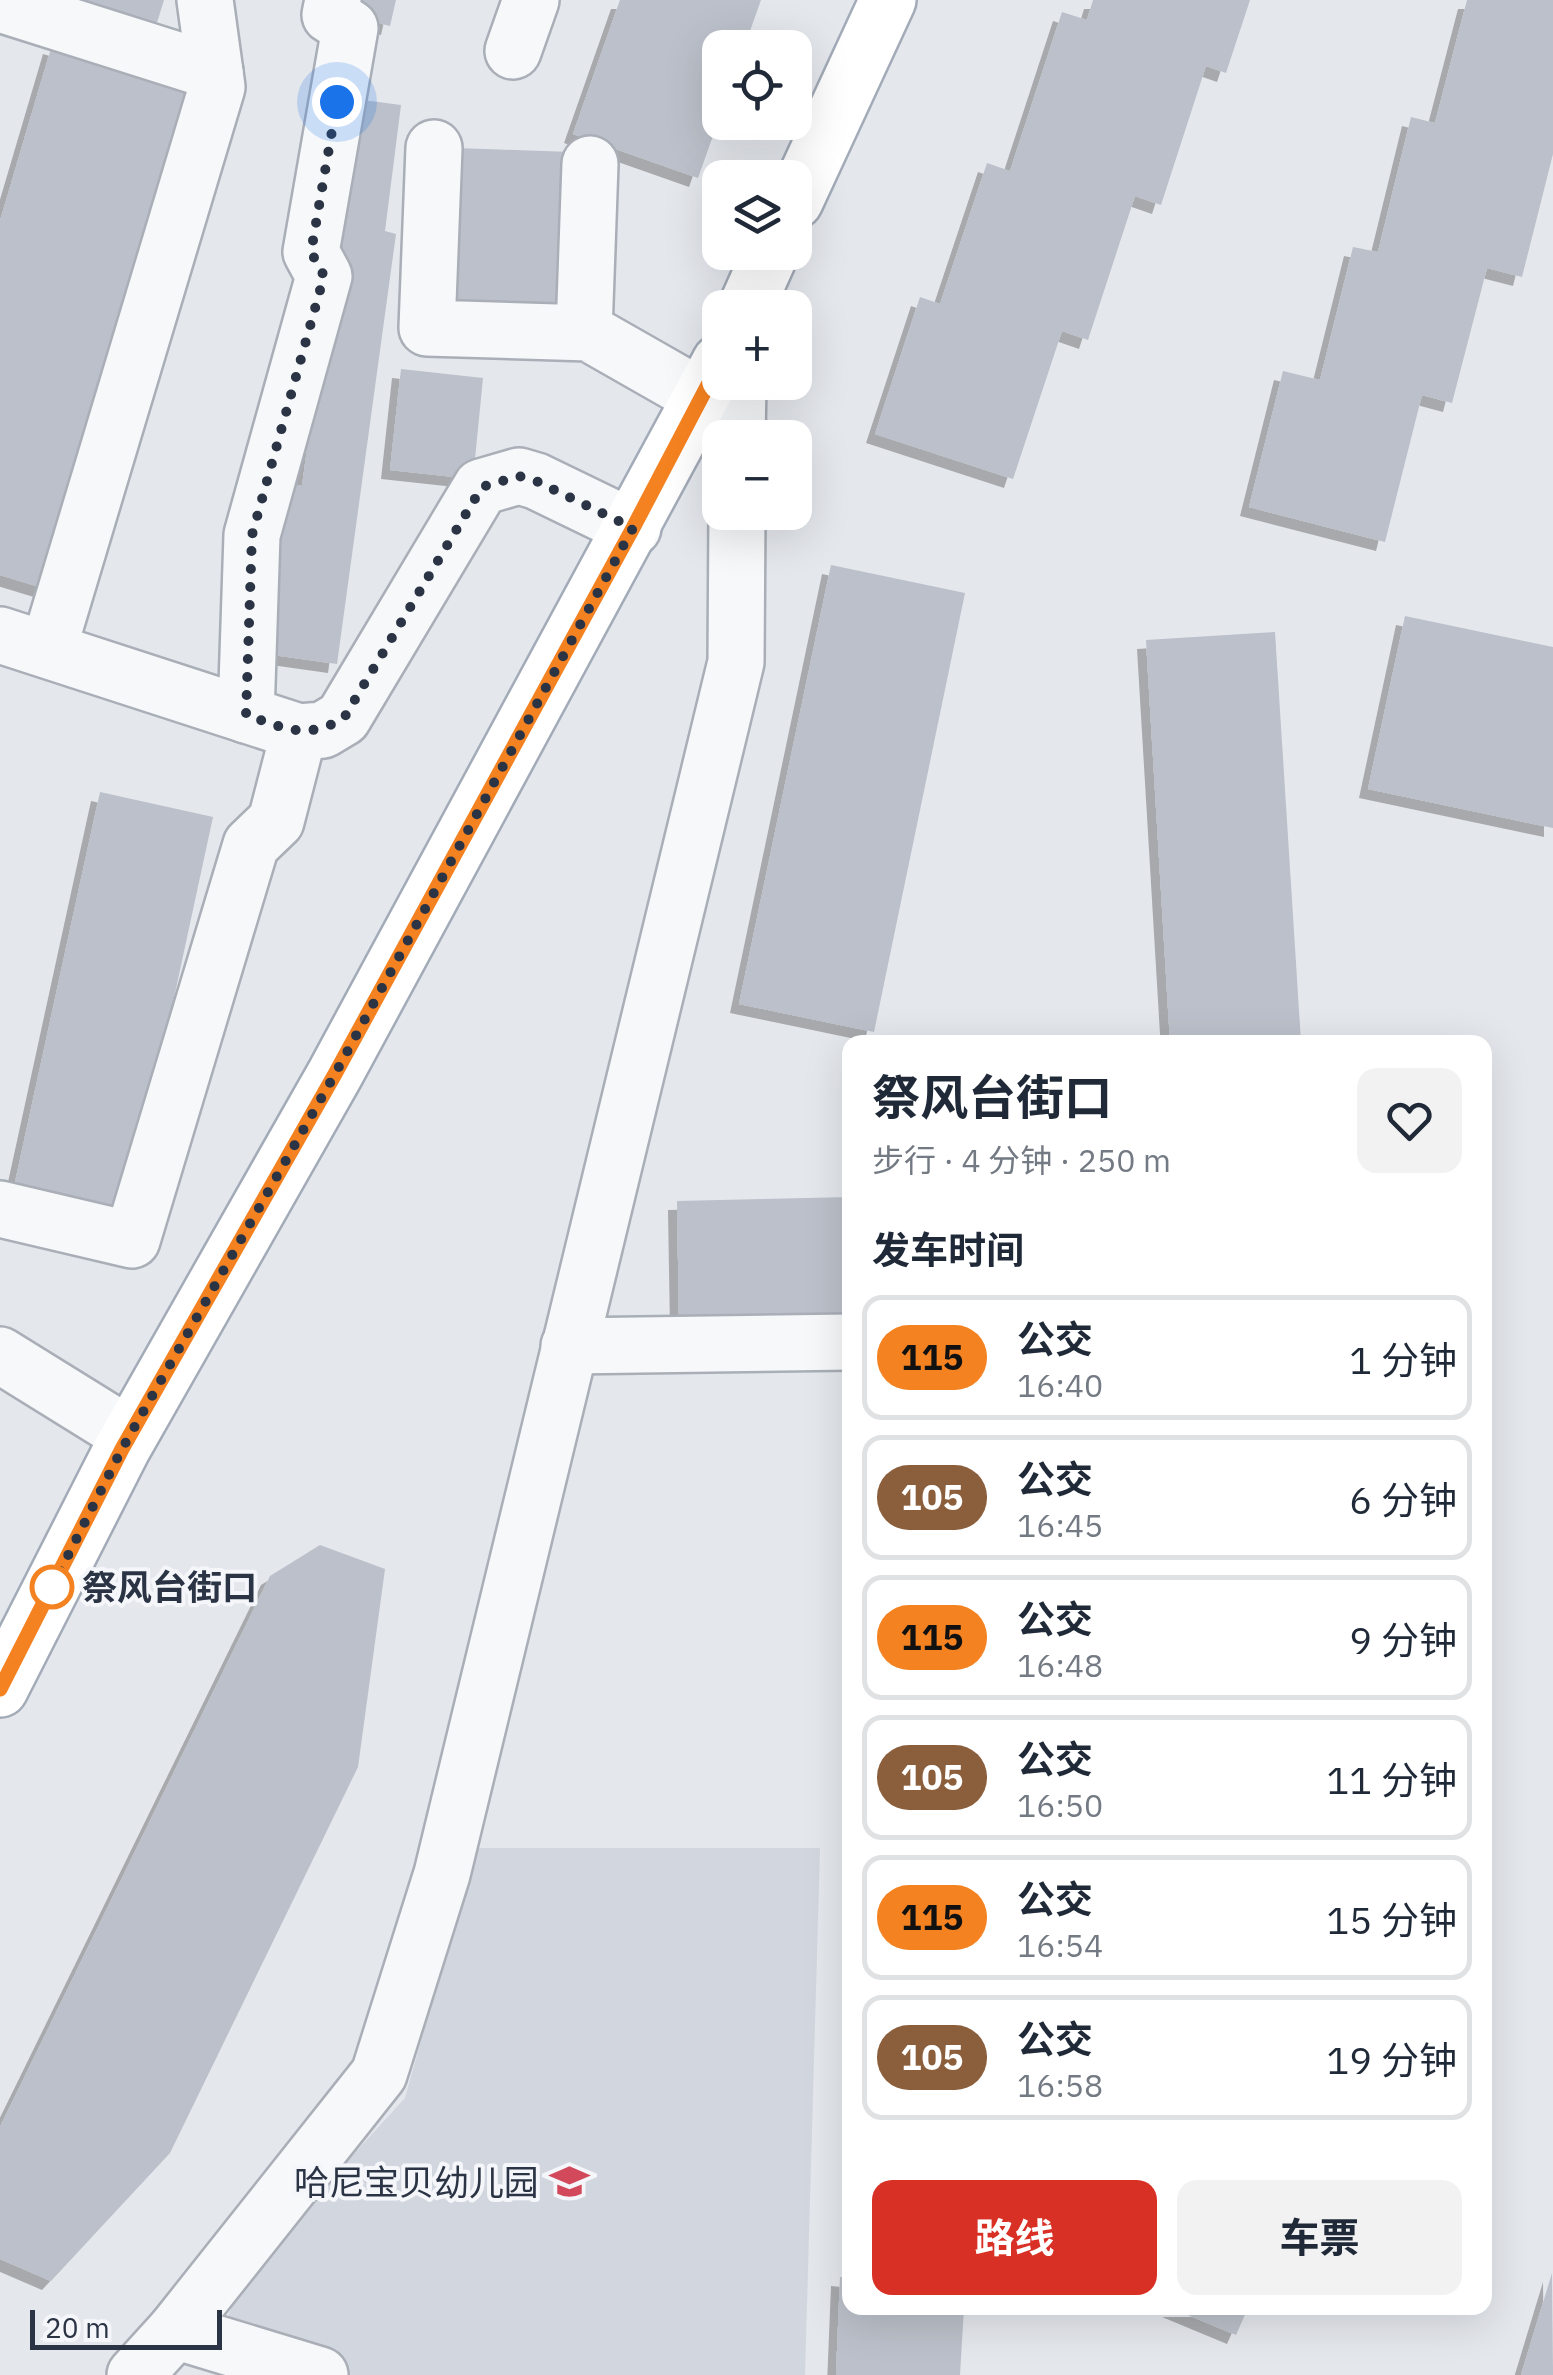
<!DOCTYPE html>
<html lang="zh">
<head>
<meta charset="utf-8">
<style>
  body { margin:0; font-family:"IBM Plex Sans","Noto Sans SC",sans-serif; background:#f2f2f3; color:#1f2937; height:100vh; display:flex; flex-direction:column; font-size:38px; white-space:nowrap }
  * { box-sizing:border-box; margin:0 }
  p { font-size:32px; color:#747a83 }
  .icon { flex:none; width:55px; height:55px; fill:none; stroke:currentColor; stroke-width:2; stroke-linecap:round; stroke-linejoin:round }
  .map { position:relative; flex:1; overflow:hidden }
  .sheet { position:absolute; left:842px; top:1035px; width:650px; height:1280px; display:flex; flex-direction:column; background:#fff; border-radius:20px; box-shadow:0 10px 40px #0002 }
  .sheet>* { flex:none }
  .badge { padding:0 20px; border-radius:32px; font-size:35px; line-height:65px }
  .fabs { position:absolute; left:702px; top:30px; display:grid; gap:20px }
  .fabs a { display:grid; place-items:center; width:110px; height:110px; border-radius:20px; background:#fff; box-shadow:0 10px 40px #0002; font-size:50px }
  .scale { position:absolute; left:30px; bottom:25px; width:192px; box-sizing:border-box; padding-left:10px; border:5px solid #2b3445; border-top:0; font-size:28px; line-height:35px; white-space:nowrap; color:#2b3445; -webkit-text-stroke:8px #f4f6f9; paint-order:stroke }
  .you { position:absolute; width:50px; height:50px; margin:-25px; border:8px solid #fff; border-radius:50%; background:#1a73e8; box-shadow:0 0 0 15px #1a73e833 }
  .map>.badge { position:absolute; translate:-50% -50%; box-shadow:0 0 0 5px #fff }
  h2 { padding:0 30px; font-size:38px; line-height:90px }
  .round { display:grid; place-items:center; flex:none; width:105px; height:105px; border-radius:20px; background:#f2f2f3 }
  .overview { display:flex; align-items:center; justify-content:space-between; height:170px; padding:0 30px }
  h1 { font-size:48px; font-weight:700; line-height:75px }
  .button { display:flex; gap:20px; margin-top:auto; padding:20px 30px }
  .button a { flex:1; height:115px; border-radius:20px; background:#d93025; color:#fff; font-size:40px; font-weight:700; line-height:115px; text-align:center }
  .button a+a { background:#f2f2f3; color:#1f2937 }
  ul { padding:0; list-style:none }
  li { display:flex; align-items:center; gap:30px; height:125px; margin:0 20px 15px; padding:0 10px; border:5px solid #e0e1e3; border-radius:20px }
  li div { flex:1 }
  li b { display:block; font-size:38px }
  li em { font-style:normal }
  li .badge { min-width:110px; font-weight:700; text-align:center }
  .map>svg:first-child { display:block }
</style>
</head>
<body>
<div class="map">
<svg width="1553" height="2375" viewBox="0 0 1553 2375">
  <defs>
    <filter id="shadow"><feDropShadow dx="-9" dy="9" stdDeviation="0" flood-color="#0004"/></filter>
  </defs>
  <rect width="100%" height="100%" fill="#e4e7ec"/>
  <!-- built -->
  <path fill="#d2d6de" d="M475 1848H820L805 2375H341L218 2337 251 2266 405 2098Z"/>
  <!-- building -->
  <g fill="#bbc0ca" filter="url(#shadow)">
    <path d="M71 0H164L155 29Z"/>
    <path d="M341 0H396L390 26 338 13Z"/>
    <path d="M620 0H761L744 48H720V116L698 178 573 134Z"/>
    <path d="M1093 0H1250L1226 73 1206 66 1161 205 1135 196 1088 340 1062 331 1013 479 875 434 920 297 940 304 987 163 1010 171 1062 12 1087 20Z"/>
    <path d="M1467 0H1553V154L1522 277 1487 268 1452 403 1422 395 1385 542 1249 507 1283 371 1320 380 1353 247 1378 252 1411 117 1435 123Z"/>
    <path d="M52 45 194 88 46 589 0 575V221Z"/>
    <path d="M340 97 401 105 385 231 396 234 337 664 259 653 282 483 302 486 338 226Z"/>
    <path d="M456 148 571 152 565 314 450 311Z"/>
    <path d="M401 369 483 378 473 479 390 470Z"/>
    <path d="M831 565 965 593 874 1032 739 1004Z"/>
    <path d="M1405 616 1553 647V828L1368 789Z"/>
    <path d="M1275 632 1301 1042H1170L1146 640Z"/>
    <path d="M100 792 213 817 128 1211 14 1187Z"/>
    <path d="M850 1197V1318L679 1321 677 1201Z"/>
    <path d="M320 1545 385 1569 358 1767 170 2153 51 2281 0 2259V2127L270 1576Z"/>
    <path d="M1552 2273 1553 2375H1521Z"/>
    <path d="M840 2277 850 2278V2308H964L960 2375H836Z"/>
    <path d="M1171 2308H1248L1236 2335Z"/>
  </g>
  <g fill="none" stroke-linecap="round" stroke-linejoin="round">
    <defs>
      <g id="minor">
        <path d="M0 4 215 72"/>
        <path d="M513 51 531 0"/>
        <path d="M434 148 427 328 589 333 703 398"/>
        <path d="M584 332 590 164"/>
        <path d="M737 438 738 382"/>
        <path d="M0 635 299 732 323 730 343 718 481 487 519 476 536 481 633 528"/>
        <path d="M48 650 217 87 205 0"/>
        <path d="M246 715 252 535 324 276 311 252 350 28 330 15 333 0"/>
        <path d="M0 1209 132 1240 251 845 276 821 299 732"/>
        <path d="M569 1346 850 1342"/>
        <path d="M0 1355 129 1435"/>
        <path d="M175 2331 320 2375"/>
        <path d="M135 2375 175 2331 379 2074 442 1874 736 662 737 512"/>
      </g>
      <g id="major">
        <path d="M795 201 888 0"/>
        <path d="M746 308 771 252"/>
        <path d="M0 1689 122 1449 335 1074 720 362"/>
      </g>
    </defs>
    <!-- minor casing -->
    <use href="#minor" stroke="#a9aeb7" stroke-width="60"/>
    <!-- major casing -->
    <use href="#major" stroke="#a3abb8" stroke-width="60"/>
    <!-- minor -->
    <use href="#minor" stroke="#f7f8fa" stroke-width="55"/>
    <!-- major -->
    <use href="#major" stroke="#fff" stroke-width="55"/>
  </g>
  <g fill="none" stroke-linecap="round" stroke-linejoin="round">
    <defs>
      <path id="line" d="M0 1689 122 1449 335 1074 633 528 720 362"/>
    </defs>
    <!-- line casing -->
    <use href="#line" stroke="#fff" stroke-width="22"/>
    <!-- line -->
    <use href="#line" stroke="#f58220" stroke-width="15"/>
    <!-- walk -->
    <path stroke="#2b3445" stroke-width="10" stroke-dasharray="0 18" d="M52 1587 122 1449 335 1074 633 528 536 481 519 476 482 487 344 718C305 741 285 728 246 715L252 535 324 276 311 252 337 102"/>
  </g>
  <!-- icons -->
  <defs>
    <symbol id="school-bare" viewBox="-9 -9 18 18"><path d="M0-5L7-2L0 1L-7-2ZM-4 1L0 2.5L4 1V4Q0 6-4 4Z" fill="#d1495b" stroke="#f4f6f9" stroke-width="2.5" paint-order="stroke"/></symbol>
  </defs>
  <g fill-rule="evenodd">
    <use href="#school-bare" x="542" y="2154" width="55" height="55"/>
  </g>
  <!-- markers -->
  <circle fill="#fff" stroke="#f58220" stroke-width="5" cx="52" cy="1587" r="20"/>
  <g text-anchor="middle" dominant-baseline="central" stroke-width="8" stroke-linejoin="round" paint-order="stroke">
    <!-- stop labels -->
    <g font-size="35" font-weight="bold" fill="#2b3445" stroke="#f4f6f9" text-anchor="start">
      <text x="82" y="1587">祭风台街口</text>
    </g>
    <!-- poi labels -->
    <g font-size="35" fill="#2b3445" stroke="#f4f6f9" text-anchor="end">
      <text x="539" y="2182">哈尼宝贝幼儿园</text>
    </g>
  </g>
</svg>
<div class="fabs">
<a><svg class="icon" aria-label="locate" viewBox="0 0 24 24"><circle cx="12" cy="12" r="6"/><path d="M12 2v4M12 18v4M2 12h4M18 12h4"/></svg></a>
<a><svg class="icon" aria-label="layers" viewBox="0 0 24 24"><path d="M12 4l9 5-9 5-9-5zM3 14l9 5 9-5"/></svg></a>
<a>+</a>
<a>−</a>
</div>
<div class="scale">20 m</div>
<div class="you" style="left:337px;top:102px"></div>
<section class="sheet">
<div class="overview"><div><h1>祭风台街口</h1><p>步行 · 4 分钟 · 250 m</p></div><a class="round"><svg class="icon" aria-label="heart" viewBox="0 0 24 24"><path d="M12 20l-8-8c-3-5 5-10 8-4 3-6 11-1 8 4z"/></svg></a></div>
<h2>发车时间</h2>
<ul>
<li><span class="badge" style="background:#f58220;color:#111">115</span><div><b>公交</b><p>16:40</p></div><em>1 分钟</em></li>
<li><span class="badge" style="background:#8b5e3c;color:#fff">105</span><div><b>公交</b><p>16:45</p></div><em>6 分钟</em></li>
<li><span class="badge" style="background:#f58220;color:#111">115</span><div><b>公交</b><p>16:48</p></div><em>9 分钟</em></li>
<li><span class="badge" style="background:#8b5e3c;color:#fff">105</span><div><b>公交</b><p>16:50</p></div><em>11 分钟</em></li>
<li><span class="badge" style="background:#f58220;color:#111">115</span><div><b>公交</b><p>16:54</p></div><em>15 分钟</em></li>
<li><span class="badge" style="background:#8b5e3c;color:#fff">105</span><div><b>公交</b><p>16:58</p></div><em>19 分钟</em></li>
</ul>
<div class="button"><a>路线</a><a>车票</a></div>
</section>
</div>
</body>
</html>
